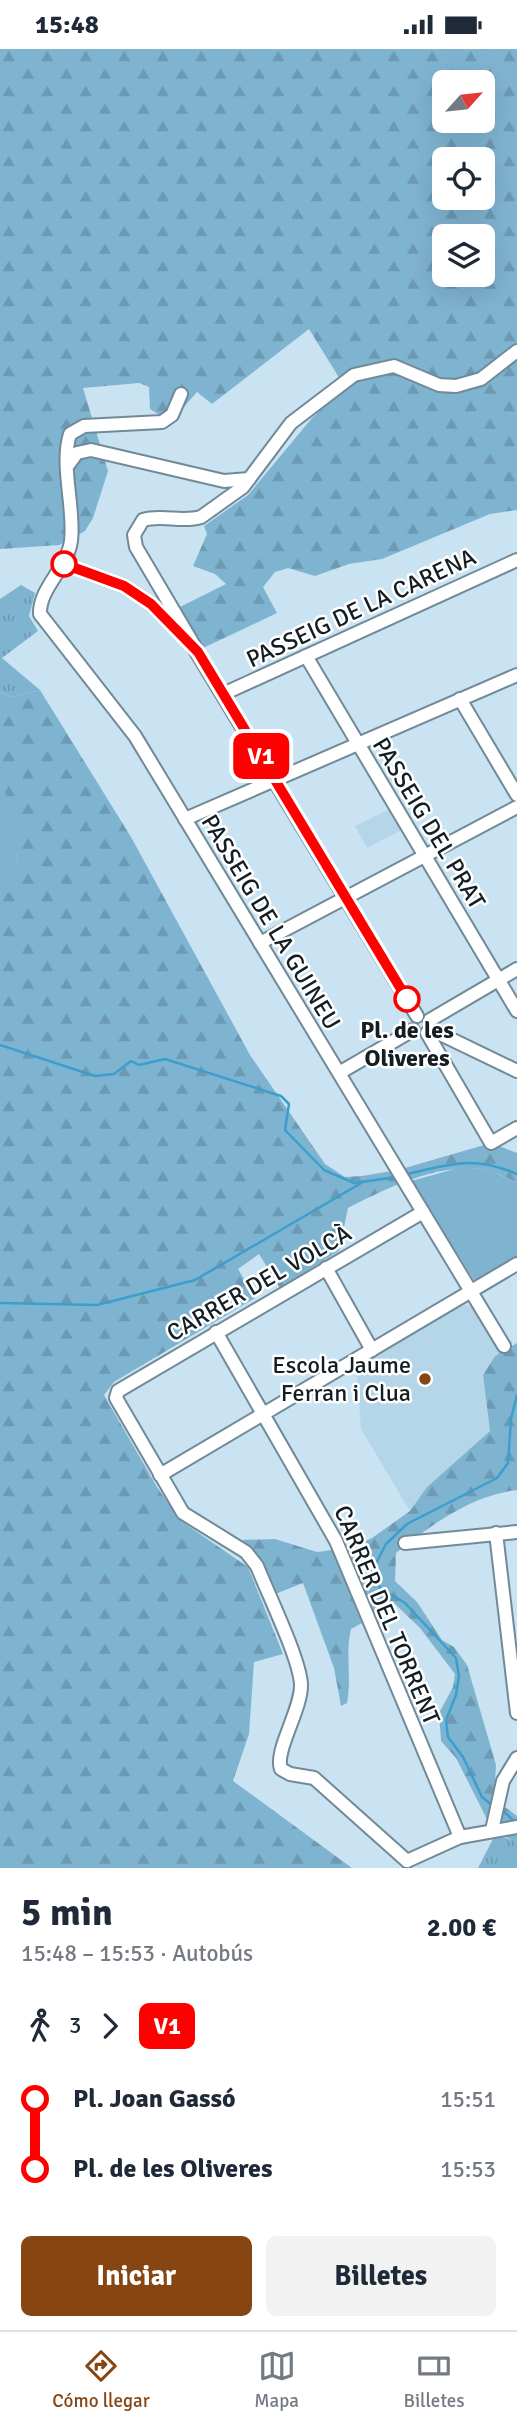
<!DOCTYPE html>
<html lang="es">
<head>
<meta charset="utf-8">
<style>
  body { margin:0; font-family:Signika,sans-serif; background:#f2f2f3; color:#1f2937; height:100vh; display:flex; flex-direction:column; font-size:26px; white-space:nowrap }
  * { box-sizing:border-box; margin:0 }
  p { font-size:23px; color:#747a83 }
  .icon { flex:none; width:38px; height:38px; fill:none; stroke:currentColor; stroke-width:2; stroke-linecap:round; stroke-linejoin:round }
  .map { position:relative; height:1819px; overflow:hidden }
  .panel { display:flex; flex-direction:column; background:#fff; flex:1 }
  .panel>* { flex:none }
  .badge { padding:0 14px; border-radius:10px; font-size:24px; line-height:46px }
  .needle { width:46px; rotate:63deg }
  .tools { position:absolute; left:432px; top:21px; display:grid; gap:14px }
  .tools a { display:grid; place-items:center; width:63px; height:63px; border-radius:10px; background:#fff; box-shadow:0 7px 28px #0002; font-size:35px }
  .map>.badge { position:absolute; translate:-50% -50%; box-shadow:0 0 0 4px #fff }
  .legs { display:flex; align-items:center; gap:10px; height:77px; padding:0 21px; font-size:23px }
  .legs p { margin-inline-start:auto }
  .headline { display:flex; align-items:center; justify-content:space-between; height:119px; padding:0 21px }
  h1 { font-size:38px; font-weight:800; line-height:52px }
  .primary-button { display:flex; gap:14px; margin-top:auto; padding:14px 21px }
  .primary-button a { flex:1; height:80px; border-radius:10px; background:#874512; color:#fff; font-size:28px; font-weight:800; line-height:80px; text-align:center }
  .primary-button a+a { background:#f2f2f3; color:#1f2937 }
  ul { padding:0 21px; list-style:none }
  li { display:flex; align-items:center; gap:24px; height:70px; font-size:26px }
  li i { display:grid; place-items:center; width:10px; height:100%; margin:0 9px; background:currentColor }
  li i::after { content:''; width:18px; height:18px; margin:-9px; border:5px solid; border-radius:50%; background:#fff }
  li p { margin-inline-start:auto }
  li:first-child i { background:linear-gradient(#0000 50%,currentColor 0) }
  li:last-child i { background:linear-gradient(currentColor 50%,#0000 0) }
  .status { display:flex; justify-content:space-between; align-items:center; height:49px; padding:0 35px; background:#fff; direction:ltr }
  .status svg { height:19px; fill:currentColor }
  .menu { display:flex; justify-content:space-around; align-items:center; height:98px; border-top:2px solid #e0e1e3; background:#fff; font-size:19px; color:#747a83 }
  .menu a { display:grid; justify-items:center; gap:4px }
  .menu .on { color:#874512 }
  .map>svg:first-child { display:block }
</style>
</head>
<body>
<div class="status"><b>15:48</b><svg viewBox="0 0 49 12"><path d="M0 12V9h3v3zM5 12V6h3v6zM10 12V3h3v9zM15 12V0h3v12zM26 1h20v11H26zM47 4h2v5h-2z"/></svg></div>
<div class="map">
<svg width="517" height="1819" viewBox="0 0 517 1819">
  <defs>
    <pattern id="grass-tufts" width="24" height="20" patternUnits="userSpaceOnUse" patternTransform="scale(1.75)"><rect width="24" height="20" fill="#7fb4d1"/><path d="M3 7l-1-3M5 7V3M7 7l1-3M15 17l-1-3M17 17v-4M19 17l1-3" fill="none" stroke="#6d9ab3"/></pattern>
    <pattern id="forest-firs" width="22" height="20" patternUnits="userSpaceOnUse" patternTransform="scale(1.75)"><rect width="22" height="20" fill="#7fb4d1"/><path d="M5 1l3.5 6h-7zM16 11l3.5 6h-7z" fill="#6d9ab3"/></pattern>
  </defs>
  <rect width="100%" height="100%" fill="#c9e3f2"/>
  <!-- built -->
  <g fill="#b5d6e9">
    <path d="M392 759 404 780 367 799 355 777Z"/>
    <path d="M462 1255 475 1259 502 1303 495 1307 483 1326 490 1382 427 1438 410 1462 361 1380 356 1317Z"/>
  </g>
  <!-- grass -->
  <g fill="url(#grass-tufts)">
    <path d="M21 536 35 544 29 567 38 582 2 609 40 641 12 648 0 643V550Z"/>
    <path d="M495 1786 514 1791 517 1797V1819H478Z"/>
  </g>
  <!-- forest -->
  <g fill="url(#forest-firs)" fill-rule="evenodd">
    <path d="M0 0H517V461L490 465 382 510 349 515 315 527 288 519 275 523 263 538 277 564 201 600 174 561 226 535 215 525 193 517 207 485 204 477 248 446 312 369 341 342 338 327 309 280 212 355 197 343 177 366 161 367 150 360 149 338 139 334 83 339 108 422 93 469 85 482 59 496 0 500ZM444 33H483V72H444ZM444 110H483V149H444ZM444 187H483V226H444Z"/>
    <path d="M40 641 131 788 250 1006 325 1115 345 1128 362 1127 398 1121 491 1094 517 1104V1134C508 1130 497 1123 487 1121 439 1113 389 1138 348 1159L339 1202 280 1239 259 1205 238 1220 255 1249 114 1333 104 1346 157 1438 181 1472 248 1518 283 1605 254 1613 249 1685 233 1732 352 1819H0V844H9L17 811 14 780 0 734V643L12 648Z"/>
    <path d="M517 1294V1441C472 1446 431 1476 396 1504L395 1532 417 1553 442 1591 454 1598 467 1616 496 1716 494 1750 517 1767V1797L510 1789 495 1786 456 1709 441 1692 439 1664 453 1638 455 1625 420 1579 394 1554 374 1566 347 1501 372 1489 410 1462 427 1438 490 1382 483 1326 495 1307Z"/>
    <path d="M275 1490 317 1503 332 1501 362 1574 351 1580C345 1604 352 1629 347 1654L341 1657 334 1619 303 1534 275 1545C268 1520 263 1507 242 1491Z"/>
  </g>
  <!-- garden -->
  <g fill="#7fb4d1">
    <path d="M0 734C14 752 25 827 9 844H0Z"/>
    <path d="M462 1118 490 1121 517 1134V1209L475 1233 411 1132Z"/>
  </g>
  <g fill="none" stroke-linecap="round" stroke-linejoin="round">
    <!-- stream -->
    <g stroke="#3b9fce" stroke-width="2.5">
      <path d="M0 996 95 1027 114 1025 131 1012 139 1016 165 1010 281 1047 289 1055 285 1081 324 1121 354 1134 397 1128"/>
      <path d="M407 1125C452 1115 473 1106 517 1125"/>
      <path d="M0 1254 97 1256 195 1231 363 1133"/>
      <path d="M493 1757 482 1748 463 1708 448 1688 446 1671 456 1646 459 1627 456 1609 405 1554 380 1539 372 1522 386 1495 407 1475 497 1429 508 1414 511 1370 517 1346"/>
      <path d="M502 1761 515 1773"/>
    </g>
    <defs>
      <g id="minor">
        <path d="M181 345 172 366 162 373 84 377 70 385C60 416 75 459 71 492 67 520 39 539 40 565L135 687 504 1297"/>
        <path d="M69 415 77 404 91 401 224 432 249 430"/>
        <path d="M64 515 124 537 151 555 182 586"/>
        <path d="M194 599 417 967"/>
        <path d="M198 603 136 498 134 486 143 471C162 465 182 474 201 468L243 438 291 374 354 326 394 317 439 336 456 337 481 330 517 302"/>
        <path d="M306 607 517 962"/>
        <path d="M223 645 517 511"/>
        <path d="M460 650 517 746"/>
        <path d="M185 770 517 626"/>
        <path d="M260 894 517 758"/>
        <path d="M430 971 517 920"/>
        <path d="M430 980 517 1022"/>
        <path d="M427 984 491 1094 517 1079"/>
        <path d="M339 1024 413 981"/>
        <path d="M326 1219 372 1301"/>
        <path d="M216 1283 336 1492 460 1788"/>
        <path d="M160 1426 517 1215"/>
        <path d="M496 1484 517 1664"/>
        <path d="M405 1494 517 1483"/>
        <path d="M492 1781 503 1732 517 1709"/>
        <path d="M407 1812 314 1729 290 1725 281 1720C274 1702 302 1660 301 1635 299 1608 268 1545 257 1517L246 1503 183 1464 116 1349 118 1342 423 1163"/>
        <path d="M407 1812 460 1788 517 1778"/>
      </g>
    </defs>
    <!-- minor casing -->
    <use href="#minor" stroke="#728a98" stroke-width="16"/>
    <!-- minor -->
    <use href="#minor" stroke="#fff" stroke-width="12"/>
  </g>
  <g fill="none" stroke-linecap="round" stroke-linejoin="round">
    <defs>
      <path id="line-1" d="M64 515 124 537 151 555 198 603 407 950"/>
    </defs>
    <!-- line-1 casing -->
    <use href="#line-1" stroke="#fff" stroke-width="16"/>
    <!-- line-1 -->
    <use href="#line-1" stroke="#f00" stroke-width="10"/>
  </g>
  <!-- markers -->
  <g fill="#fff" stroke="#f00" stroke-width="3.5">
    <circle cx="64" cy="515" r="12"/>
    <circle cx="407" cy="950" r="12"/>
  </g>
  <circle fill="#874512" stroke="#fff" stroke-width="2.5" cx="425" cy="1330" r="7"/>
  <g text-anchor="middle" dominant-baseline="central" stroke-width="5" stroke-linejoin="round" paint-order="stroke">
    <!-- street labels -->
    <g font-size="24" fill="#131d22" stroke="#fff">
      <text transform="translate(361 559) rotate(-25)">PASSEIG DE LA CARENA</text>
      <text transform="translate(429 774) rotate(59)">PASSEIG DEL PRAT</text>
      <text transform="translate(271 873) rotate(59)">PASSEIG DE LA GUINEU</text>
      <text transform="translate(259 1234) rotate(-30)">CARRER DEL VOLCÀ</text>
      <text transform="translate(387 1566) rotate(67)">CARRER DEL TORRENT</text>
    </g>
    <!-- stop labels -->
    <g font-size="24" font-weight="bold" fill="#131d22" stroke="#fff">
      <text x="407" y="981">Pl. de les<tspan x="407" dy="28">Oliveres</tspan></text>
    </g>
    <!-- poi labels -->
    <g font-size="24" fill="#131d22" stroke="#fff" text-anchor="end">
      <text x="411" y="1316">Escola Jaume<tspan x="411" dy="28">Ferran i Clua</tspan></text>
    </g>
  </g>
</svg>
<div class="tools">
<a><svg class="needle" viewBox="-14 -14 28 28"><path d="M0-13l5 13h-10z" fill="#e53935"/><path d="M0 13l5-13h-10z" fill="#747a83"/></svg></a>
<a><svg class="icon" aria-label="locate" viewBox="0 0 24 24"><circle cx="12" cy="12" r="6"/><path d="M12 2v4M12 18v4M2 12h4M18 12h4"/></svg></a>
<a><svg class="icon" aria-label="layers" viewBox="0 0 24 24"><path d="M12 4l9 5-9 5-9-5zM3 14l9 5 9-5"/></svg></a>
</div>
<b class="badge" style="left:261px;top:707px;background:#f00;color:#fff">V1</b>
</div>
<section class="panel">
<div class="headline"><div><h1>5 min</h1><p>15:48 – 15:53 · Autobús</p></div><b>2.00 €</b></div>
<div class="legs"><svg class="icon" aria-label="walk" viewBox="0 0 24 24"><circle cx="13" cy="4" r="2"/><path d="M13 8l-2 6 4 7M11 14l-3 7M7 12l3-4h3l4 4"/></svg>3<svg class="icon" aria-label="forward" viewBox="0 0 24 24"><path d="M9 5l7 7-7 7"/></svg><b class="badge" style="background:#f00;color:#fff">V1</b></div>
<ul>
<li><i style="color:#f00"></i><b>Pl. Joan Gassó</b><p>15:51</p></li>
<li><i style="color:#f00"></i><b>Pl. de les Oliveres</b><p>15:53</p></li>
</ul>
<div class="primary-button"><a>Iniciar</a><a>Billetes</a></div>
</section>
<nav class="menu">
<a class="on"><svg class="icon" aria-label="directions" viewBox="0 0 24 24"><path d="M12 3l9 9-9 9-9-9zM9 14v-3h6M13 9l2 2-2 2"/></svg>Cómo llegar</a>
<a><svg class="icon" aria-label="map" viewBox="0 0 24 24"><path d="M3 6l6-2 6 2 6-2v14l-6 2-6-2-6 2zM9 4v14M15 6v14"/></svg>Mapa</a>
<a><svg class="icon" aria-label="tickets" viewBox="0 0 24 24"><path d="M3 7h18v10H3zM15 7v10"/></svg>Billetes</a>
</nav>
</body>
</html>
